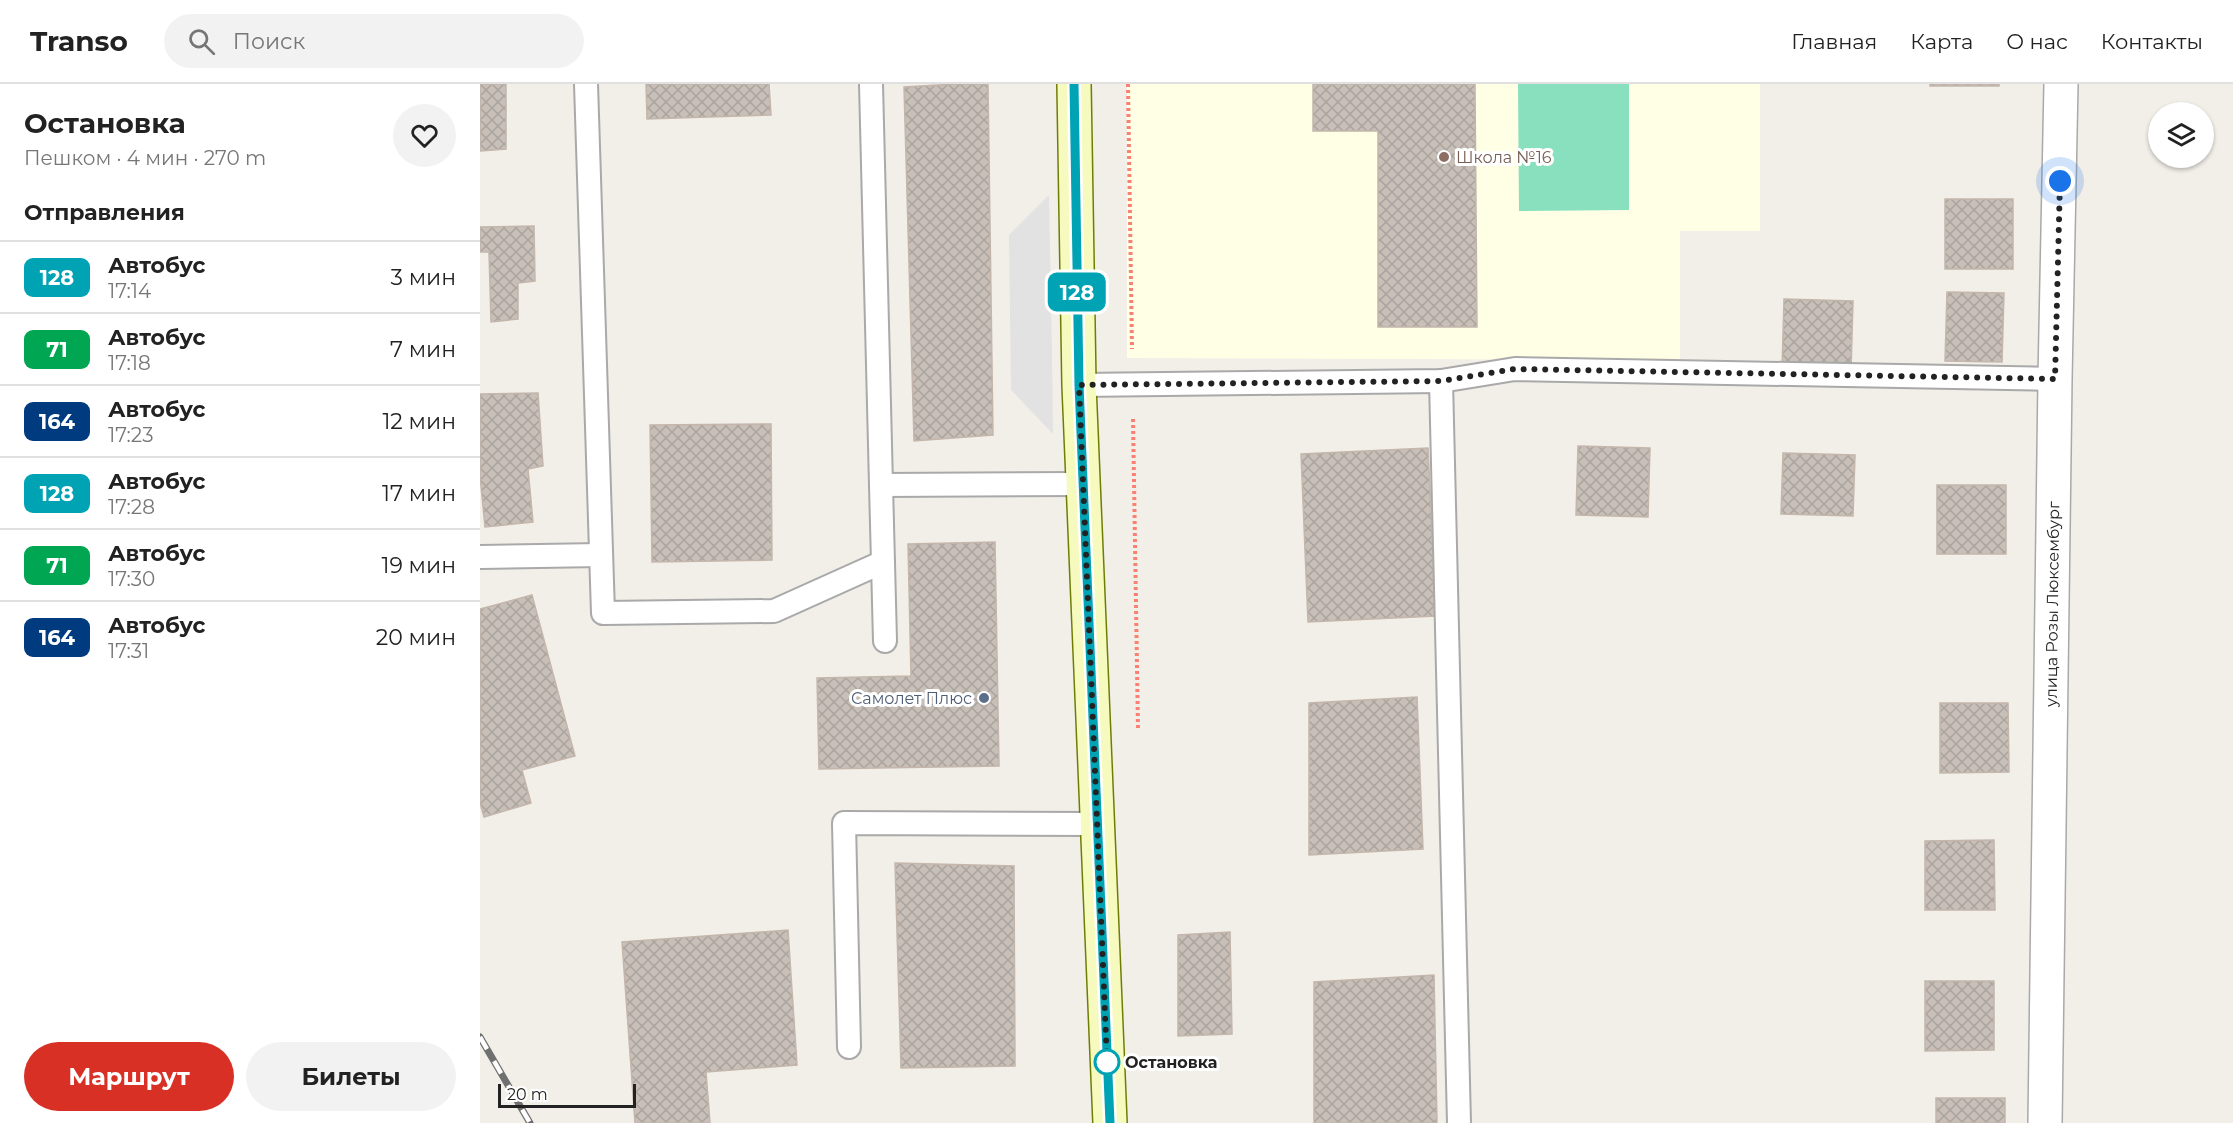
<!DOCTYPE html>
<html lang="ru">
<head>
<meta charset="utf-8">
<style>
  body { margin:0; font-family:Montserrat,sans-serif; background:#f2f2f2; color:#222; height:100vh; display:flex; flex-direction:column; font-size:22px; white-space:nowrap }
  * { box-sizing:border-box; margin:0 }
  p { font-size:20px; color:#767676 }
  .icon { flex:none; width:33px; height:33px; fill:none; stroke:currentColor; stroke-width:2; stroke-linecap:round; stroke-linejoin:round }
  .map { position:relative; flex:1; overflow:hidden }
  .sheet { display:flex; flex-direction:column; background:#fff; width:480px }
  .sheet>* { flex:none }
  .badge { padding:0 12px; border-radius:9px; font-size:21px; line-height:39px }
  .controls { position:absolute; left:1668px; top:18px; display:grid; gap:12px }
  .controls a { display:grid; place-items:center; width:66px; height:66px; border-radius:50%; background:#fff; box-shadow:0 2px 4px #0004; font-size:30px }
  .scale { position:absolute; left:18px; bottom:15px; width:138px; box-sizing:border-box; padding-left:6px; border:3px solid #222; border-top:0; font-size:16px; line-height:21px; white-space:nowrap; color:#222; -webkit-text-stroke:4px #fff; paint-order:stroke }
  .you { position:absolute; width:30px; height:30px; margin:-15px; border:4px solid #fff; border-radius:50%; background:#1a73e8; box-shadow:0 0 0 9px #1a73e833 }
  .map>.badge { position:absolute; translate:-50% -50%; box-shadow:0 0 0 3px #fff }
  h2 { padding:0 24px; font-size:22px; line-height:54px }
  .round { display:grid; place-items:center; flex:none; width:63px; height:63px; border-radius:32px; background:#f2f2f2 }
  .overview { display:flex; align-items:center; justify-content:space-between; height:102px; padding:0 24px }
  h1 { font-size:28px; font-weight:700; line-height:45px }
  .button { display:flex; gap:12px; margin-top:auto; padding:12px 24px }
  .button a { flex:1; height:69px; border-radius:36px; background:#d93025; color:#fff; font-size:24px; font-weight:700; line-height:69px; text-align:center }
  .button a+a { background:#f2f2f2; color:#222 }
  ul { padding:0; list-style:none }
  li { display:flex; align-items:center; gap:18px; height:72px; padding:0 24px; border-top:2px solid #e0e0e0 }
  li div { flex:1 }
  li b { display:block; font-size:22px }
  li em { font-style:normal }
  li .badge { min-width:66px; font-weight:700; text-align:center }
  header { display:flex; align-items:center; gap:36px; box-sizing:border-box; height:84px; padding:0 30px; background:#fff; border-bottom:2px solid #e0e0e0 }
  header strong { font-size:28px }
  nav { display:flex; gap:33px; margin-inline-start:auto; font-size:21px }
  .search { width:420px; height:54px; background:#f2f2f2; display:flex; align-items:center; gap:15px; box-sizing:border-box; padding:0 21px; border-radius:33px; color:#767676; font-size:22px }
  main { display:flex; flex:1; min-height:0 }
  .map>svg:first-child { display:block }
</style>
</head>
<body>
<header>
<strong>Transo</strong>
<div class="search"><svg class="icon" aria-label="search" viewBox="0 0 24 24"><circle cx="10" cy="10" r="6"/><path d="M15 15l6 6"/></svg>Поиск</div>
<nav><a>Главная</a><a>Карта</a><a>О нас</a><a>Контакты</a></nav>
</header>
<main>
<section class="sheet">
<div class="overview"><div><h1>Остановка</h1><p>Пешком · 4 мин · 270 m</p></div><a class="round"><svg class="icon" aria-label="heart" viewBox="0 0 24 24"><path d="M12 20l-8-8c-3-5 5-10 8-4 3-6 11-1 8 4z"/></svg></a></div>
<h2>Отправления</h2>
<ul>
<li><span class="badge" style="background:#00a3b4;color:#fff">128</span><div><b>Автобус</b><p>17:14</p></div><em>3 мин</em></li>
<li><span class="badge" style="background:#00a651;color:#fff">71</span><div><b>Автобус</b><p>17:18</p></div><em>7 мин</em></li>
<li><span class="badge" style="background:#003b80;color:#fff">164</span><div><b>Автобус</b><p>17:23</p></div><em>12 мин</em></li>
<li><span class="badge" style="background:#00a3b4;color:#fff">128</span><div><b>Автобус</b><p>17:28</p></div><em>17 мин</em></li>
<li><span class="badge" style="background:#00a651;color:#fff">71</span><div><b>Автобус</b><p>17:30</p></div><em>19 мин</em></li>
<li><span class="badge" style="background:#003b80;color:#fff">164</span><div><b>Автобус</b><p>17:31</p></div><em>20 мин</em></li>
</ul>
<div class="button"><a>Маршрут</a><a>Билеты</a></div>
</section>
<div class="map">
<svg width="1753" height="1039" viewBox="0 0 1753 1039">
  <defs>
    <pattern id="building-cross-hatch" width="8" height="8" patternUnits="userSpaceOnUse" patternTransform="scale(1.5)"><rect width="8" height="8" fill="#c7bfb8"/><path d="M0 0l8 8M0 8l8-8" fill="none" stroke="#aba49e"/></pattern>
  </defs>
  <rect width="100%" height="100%" fill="#f2efe9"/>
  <!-- education -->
  <path fill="#ffffe5" d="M647 0H1280V147H1200V276L647 274Z"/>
  <!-- pitch -->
  <path fill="#88e0be" d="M1038 0H1149V126L1039 127Z"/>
  <!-- parking -->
  <path fill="#e2e2e2" d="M569 111 572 268 573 350 531 306 529 151Z"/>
  <!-- building -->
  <g fill="url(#building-cross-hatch)" stroke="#c4b6ab" stroke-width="1.5">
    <path d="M0 0H26V65L0 67Z"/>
    <path d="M166 0H289L291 31 167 35Z"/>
    <path d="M475 0H508L513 351 434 357 424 3Z"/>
    <path d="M833 0H995L997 243H898V47H833Z"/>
    <rect x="1450" y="0" width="69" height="2"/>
    <rect x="1465" y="115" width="68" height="70"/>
    <path d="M54 142 55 197 38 199V235L11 238 9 168H0V143Z"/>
    <path d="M1467 208 1524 209 1522 278 1465 277Z"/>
    <path d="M1304 215 1373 217 1371 286 1302 285Z"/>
    <path d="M58 309 63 382 48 385 53 438 5 443 0 392V310Z"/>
    <path d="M291 340 292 476 172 478 170 341Z"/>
    <path d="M1098 362 1170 364 1168 433 1096 431Z"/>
    <path d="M948 364 956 532 828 538 821 370Z"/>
    <path d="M1303 369 1375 371 1373 432 1301 430Z"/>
    <rect x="1457" y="401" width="69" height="69"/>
    <path d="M515 458 519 682 339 685 337 594 431 592 428 460Z"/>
    <path d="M52 511 95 672 42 686 51 719 4 733 0 719V525Z"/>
    <path d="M937 613 943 765 829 771V619Z"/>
    <path d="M1460 619H1528L1529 688 1460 689Z"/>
    <path d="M1514 756 1515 826H1445V757Z"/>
    <path d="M415 779 534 782 535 982 421 984Z"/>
    <path d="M308 846 317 981 226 988 230 1039H155L142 858Z"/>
    <path d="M750 848 752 950 698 952V851Z"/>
    <path d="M954 891 957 1039H834V898Z"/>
    <path d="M1445 897H1514V966L1445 967Z"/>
    <rect x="1456" y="1014" width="69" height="25"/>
  </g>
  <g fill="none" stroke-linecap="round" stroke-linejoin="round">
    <defs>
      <g id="lane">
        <path d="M106 0 123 529 294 527 403 478"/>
        <path d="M391 0 401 401 603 400"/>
        <path d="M961 297 979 1039"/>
        <path d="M599 301 961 297 1035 285 1575 295"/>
        <path d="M401 401 405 557"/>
        <path d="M0 473 121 471"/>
        <path d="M369 963 364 739 617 740"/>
      </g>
      <g id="street">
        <path id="s1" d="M1565 1039 1575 295 1581 0"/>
      </g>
      <path id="secondary" d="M594 0 599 301 630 1039"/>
    </defs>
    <!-- lane casing -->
    <use href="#lane" stroke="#a9a9a9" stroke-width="26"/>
    <!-- street casing -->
    <use href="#street" stroke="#a9a9a9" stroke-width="36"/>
    <!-- secondary casing -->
    <use href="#secondary" stroke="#707d05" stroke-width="36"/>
    <!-- path -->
    <g stroke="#fa8072" stroke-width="4" stroke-dasharray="3 3" stroke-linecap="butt">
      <path d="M648 0 652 265"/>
      <path d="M653 335 658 645"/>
    </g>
    <!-- lane -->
    <use href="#lane" stroke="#fff" stroke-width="22"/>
    <!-- street -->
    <use href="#street" stroke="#fff" stroke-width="33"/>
    <!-- secondary -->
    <use href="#secondary" stroke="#f7fabf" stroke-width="33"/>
    <defs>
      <path id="rail" d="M0 953 50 1039"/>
    </defs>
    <!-- rail casing -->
    <use href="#rail" stroke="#707070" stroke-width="7"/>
    <!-- rail -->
    <use href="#rail" stroke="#fff" stroke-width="4.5" stroke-dasharray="14" stroke-linecap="butt"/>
  </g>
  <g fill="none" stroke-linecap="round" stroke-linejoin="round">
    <defs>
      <path id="line" d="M594 0 599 301 630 1039"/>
    </defs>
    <!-- line casing -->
    <use href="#line" stroke="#fff" stroke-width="14"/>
    <!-- line -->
    <use href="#line" stroke="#00a3b4" stroke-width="9"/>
    <!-- walk -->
    <path stroke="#222" stroke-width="6" stroke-dasharray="0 10.8" d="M627 978 599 301 961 297 1035 285 1575 295 1580 97"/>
  </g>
  <!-- markers -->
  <circle fill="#8d6e63" stroke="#fff" stroke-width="2" cx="964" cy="73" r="6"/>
  <circle fill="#5c6f8a" stroke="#fff" stroke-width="2" cx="504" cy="614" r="6"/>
  <circle fill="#fff" stroke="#00a3b4" stroke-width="3" cx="627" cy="978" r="12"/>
  <g text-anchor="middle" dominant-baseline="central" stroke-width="6" stroke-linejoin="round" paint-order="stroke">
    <!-- education labels -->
    <g font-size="16" fill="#785e54" stroke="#fff" text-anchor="start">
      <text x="976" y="73">Школа №16</text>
    </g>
    <!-- street labels -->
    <g font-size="16" fill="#222" stroke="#fff">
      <text stroke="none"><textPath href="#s1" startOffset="519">улица Розы Люксембург</textPath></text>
    </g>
    <!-- service labels -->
    <g font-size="16" fill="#4e5e75" stroke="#fff" text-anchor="end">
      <text x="492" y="614">Самолет Плюс</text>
    </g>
    <!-- stop labels -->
    <g font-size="16" font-weight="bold" fill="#222" stroke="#fff" text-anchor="start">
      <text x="645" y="978">Остановка</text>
    </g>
  </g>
</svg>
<div class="controls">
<a><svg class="icon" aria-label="layers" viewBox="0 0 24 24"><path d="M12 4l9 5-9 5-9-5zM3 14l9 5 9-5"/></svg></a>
</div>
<div class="scale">20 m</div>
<div class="you" style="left:1580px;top:97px"></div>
<b class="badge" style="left:597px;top:208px;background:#00a3b4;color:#fff">128</b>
</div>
</main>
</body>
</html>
